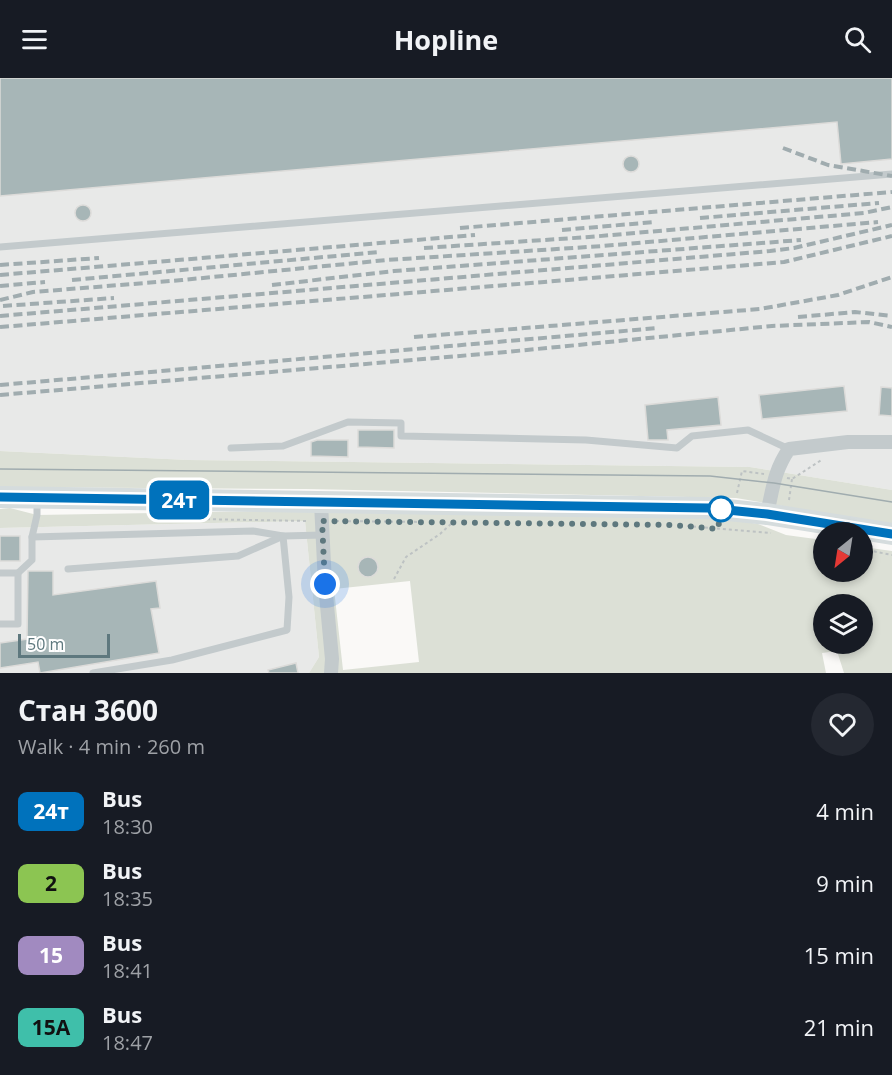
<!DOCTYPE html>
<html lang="en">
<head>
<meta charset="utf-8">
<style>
  body { margin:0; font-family:"Open Sans",sans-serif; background:#242831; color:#f1f3f6; height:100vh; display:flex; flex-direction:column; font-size:22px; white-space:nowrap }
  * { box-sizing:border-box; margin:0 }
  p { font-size:20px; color:#9ea1a6 }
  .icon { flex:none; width:33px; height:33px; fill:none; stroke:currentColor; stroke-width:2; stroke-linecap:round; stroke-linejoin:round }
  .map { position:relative; height:595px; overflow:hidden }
  .panel { display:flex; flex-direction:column; background:#171b24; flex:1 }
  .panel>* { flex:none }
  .badge { padding:0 12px; border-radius:9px; font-size:21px; line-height:39px }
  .needle { width:39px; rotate:210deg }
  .controls { position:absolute; left:813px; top:444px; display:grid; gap:12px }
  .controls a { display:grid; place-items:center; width:60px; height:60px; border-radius:50%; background:#171b24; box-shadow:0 3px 9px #0003; font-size:30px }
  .scale { position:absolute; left:18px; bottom:15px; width:92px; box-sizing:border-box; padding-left:6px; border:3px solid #5e787e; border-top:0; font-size:16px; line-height:21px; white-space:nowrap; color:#5e787e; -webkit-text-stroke:4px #fff; paint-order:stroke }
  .you { position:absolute; width:30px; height:30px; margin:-15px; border:4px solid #fff; border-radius:50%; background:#1a73e8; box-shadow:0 0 0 9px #1a73e833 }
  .map>.badge { position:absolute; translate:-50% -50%; box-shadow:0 0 0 3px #fff }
  .round { display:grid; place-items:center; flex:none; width:63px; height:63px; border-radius:32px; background:#242831 }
  .head { display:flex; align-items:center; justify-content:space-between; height:102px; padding:0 18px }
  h1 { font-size:28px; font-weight:700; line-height:45px }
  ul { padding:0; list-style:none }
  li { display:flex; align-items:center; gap:18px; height:72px; padding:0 18px }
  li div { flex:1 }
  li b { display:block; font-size:22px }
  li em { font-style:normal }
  li .badge { min-width:66px; font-weight:700; text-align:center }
  header { display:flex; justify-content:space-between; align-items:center; height:78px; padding:0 18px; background:#171b24; font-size:27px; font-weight:700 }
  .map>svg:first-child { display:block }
</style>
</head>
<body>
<header><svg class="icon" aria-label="menu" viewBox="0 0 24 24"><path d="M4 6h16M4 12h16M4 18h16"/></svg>Hopline<svg class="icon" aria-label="search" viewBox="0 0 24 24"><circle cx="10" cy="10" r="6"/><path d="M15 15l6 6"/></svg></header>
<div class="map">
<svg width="892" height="595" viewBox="0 0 892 595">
  <rect width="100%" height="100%" fill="#faf9f7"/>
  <!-- built -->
  <g fill="#e8e9e8">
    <path d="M0 0H892V412L750 389 188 382 0 373Z"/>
    <path d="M305 443 319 579 309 595H0V450Z"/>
  </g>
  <!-- green -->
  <g fill="#dce0d6" fill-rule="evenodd">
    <path d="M0 373 188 382 750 389 892 412V447L736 420 306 411 0 409Z"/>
    <path d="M10 430 37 437 321 432 678 439 735 442 758 446 786 457 823 462 824 494H862L863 469 892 473V595H844L837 573 822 575 826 595H309L319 579 305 443 0 450V431ZM410 503 419 584 343 592 334 511ZM824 526H862V566H824Z"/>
  </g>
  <!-- building -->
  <g fill="#a7b6b7" stroke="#dcdbd9" stroke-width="1.5">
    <path d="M0 0H892V81L841 86 837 44 0 118Z"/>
    <circle cx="631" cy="86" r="8"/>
    <circle cx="83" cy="135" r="8"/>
    <path d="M844 308 847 333 762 341 759 317Z"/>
    <path d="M881 309 892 310V338L879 337Z"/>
    <path d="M718 319 721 347 667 352 668 362H648L645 327Z"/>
    <path d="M358 352H394V370L358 369Z"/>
    <path d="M317 362H348V379L311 378V364Z"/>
    <rect x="0" y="458" width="20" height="25"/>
    <circle cx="368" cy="489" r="10"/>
    <path d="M28 493H53V517L156 503 160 530 151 531 159 575 40 595 38 584 0 590V565L27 561Z"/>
    <path d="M296 585 298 595H269L268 592Z"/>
  </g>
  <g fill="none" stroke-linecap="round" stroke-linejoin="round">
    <!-- path -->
    <g stroke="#bdc2c3" stroke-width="2" stroke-dasharray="3 3" stroke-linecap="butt">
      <path d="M787 400 792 401 823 381"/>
      <path d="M737 415 742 393 764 396"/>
      <path d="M789 422 792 401"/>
      <path d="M195 441 309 443"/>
      <path d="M336 443 426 444"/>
      <path d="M687 448 771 455"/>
      <path d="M862 471 892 477"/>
      <path d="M394 501 406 479 440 456 453 444"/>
    </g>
    <!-- service -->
    <g stroke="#c3cacc" stroke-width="7">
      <path d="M0 169 892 96"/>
      <path d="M231 370 283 368 348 344 401 345V358L586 362 677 370 692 358 748 352 789 371"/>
      <path d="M32 459 253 453 283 458 323 457"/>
      <path d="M68 491 238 478 281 459"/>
      <path d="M0 495H18L32 482V459L37 437V423"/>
      <path d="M0 546H18V495"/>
      <path d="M93 595 172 582 287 552 289 519 283 458"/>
    </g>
    <!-- minor -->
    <g stroke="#c3cacc" stroke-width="14">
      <path d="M321 425 325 506 332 581 331 595"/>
      <path d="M767 436C773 410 774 393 789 371L848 364H892"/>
    </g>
    <!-- trunk -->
    <path stroke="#d5dcdd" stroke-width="22" d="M0 419 708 430 767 436 892 456"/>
    <!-- tram -->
    <path stroke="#a0acaf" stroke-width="1.5" d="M0 391 710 398 774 405 892 424"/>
    <!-- rail -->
    <g stroke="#a0acaf" stroke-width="4" stroke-dasharray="9 4.5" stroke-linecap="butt">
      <path d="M783 70 828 87 892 98"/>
      <path d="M700 140 879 125"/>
      <path d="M460 150 892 114"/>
      <path d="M562 152 655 144"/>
      <path d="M424 170 589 159 864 135 892 129"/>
      <path d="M0 187 99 180"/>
      <path d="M0 197 475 157"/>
      <path d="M72 202 379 174"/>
      <path d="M272 207 394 193 801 162"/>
      <path d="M0 208 45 204"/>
      <path d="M0 222 33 214 182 202 387 182 603 168 878 144"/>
      <path d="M3 228 114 220"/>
      <path d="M0 238 770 173 794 170 892 147"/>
      <path d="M798 239 855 234 892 238"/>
      <path d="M0 249 784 184 892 158"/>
      <path d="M414 259 760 231 838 217 892 199"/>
      <path d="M0 307 658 250"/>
      <path d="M0 317 506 274 772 248 869 244 892 249"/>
    </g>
  </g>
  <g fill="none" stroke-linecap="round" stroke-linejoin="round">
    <defs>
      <path id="line" d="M0 419 708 430 767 436 892 456"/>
    </defs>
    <!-- line casing -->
    <use href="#line" stroke="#fff" stroke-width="14"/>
    <!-- line -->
    <use href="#line" stroke="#0072bc" stroke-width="9"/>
    <!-- walk -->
    <path stroke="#5e787e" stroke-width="6" stroke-dasharray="0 10.8" d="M325 506 322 443 673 447 718 451 721 431"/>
  </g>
  <!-- markers -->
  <circle fill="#fff" stroke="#0072bc" stroke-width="3" cx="721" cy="431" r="12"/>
</svg>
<div class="controls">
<a><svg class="needle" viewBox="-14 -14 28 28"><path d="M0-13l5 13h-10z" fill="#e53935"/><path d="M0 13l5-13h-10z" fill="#9ea1a6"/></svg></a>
<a><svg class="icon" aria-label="layers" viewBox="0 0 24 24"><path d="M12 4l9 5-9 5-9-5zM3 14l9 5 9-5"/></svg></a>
</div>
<div class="scale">50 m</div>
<div class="you" style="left:325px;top:506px"></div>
<b class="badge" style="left:179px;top:422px;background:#0072bc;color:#fff">24т</b>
</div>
<section class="panel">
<div class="head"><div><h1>Стан 3600</h1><p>Walk · 4 min · 260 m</p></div><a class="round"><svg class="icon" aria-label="heart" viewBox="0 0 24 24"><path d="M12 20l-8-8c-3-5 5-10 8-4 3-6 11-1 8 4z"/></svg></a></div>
<ul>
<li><span class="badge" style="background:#0072bc;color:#fff">24т</span><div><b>Bus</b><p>18:30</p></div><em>4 min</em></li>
<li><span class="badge" style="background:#8cc552;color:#111">2</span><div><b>Bus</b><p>18:35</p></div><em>9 min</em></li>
<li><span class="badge" style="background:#a18ac0;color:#fff">15</span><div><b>Bus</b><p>18:41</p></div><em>15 min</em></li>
<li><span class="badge" style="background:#3fbfaa;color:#111">15А</span><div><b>Bus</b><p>18:47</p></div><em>21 min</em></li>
</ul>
</section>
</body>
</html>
